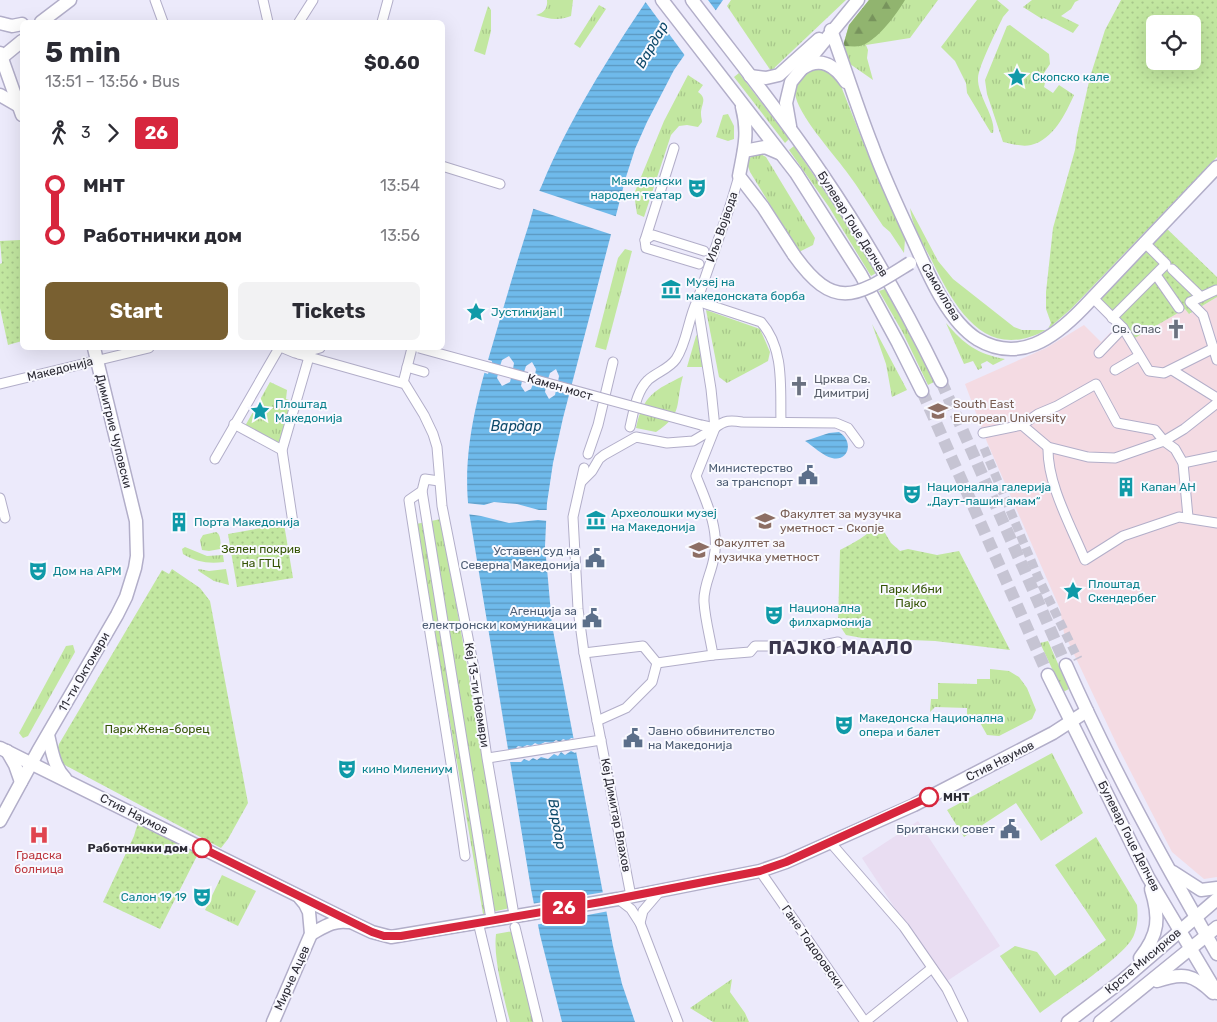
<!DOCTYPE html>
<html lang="en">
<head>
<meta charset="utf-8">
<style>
  body { margin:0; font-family:Rubik,sans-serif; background:#f2f2f3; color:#2b2b33; height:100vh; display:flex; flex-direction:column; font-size:19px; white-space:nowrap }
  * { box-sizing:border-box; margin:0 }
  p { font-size:16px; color:#7c7c81 }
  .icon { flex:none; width:28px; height:28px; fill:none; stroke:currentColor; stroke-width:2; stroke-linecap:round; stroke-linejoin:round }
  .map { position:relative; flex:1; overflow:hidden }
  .panel { position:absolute; left:20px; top:20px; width:425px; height:330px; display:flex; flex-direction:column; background:#fff; border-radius:8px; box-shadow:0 5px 20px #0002 }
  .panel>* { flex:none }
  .badge { padding:0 10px; border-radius:4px; font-size:18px; line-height:32px }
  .tools { position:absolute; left:1146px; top:15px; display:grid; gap:10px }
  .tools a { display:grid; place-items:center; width:55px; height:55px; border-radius:8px; background:#fff; box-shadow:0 5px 20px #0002; font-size:25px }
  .map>.badge { position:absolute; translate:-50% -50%; box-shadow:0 0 0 2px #fff }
  .legs { display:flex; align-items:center; gap:8px; height:55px; padding:0 25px; font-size:16px }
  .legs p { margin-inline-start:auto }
  .head { display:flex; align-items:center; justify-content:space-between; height:85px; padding:0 25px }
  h1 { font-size:28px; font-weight:700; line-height:38px }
  .primary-button { display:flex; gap:10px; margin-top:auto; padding:10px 25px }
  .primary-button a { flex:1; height:58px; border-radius:8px; background:#796031; color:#fff; font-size:20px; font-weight:700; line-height:58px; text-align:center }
  .primary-button a+a { background:#f2f2f3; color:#2b2b33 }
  ul { padding:0 25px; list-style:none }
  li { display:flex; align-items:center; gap:18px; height:50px; font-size:19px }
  li i { display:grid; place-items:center; width:8px; height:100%; margin:0 6px; background:currentColor }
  li i::after { content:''; width:12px; height:12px; margin:-6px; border:4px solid; border-radius:50%; background:#fff }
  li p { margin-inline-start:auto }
  li:first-child i { background:linear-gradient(#0000 50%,currentColor 0) }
  li:last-child i { background:linear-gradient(currentColor 50%,#0000 0) }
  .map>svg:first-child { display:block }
</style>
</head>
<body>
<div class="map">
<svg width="1217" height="1022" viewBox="0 0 1217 1022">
  <defs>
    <pattern id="grass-tufts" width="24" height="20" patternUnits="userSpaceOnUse" patternTransform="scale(1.25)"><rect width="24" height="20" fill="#c2e7a0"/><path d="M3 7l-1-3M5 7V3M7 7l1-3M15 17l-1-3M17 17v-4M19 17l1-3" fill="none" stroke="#a7c68a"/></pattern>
    <pattern id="forest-firs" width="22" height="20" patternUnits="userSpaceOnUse" patternTransform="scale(1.25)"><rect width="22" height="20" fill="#91b46f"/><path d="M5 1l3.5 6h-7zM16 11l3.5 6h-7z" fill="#77935c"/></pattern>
    <pattern id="park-dots" width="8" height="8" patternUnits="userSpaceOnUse" patternTransform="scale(1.25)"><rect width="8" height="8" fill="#c2e7a0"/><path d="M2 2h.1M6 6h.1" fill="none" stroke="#a7c68a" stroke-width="1.8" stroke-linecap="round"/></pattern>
    <pattern id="water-rules" width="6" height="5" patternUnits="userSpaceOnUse" patternTransform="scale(1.25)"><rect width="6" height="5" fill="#6fbaeb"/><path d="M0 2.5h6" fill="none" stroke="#5b97bf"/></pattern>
  </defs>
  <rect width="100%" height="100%" fill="#eceafb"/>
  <!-- commercial -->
  <path fill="#f4dbe3" d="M1217 297V877L1204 879 1172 852 1118 747 1064 633 1060 609 987 442 965 384 1046 348 1084 325 1101 342 1117 326 1133 339 1185 309 1190 314Z"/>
  <!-- education -->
  <path fill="#e9ddf2" d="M918 821 1000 946 944 983 862 858Z"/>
  <!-- grass -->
  <g fill="url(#grass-tufts)">
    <path d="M547 0H573L571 16C559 21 548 19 536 15 544 13 548 8 547 0Z"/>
    <path d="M731 0H846L771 71 727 6Z"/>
    <path d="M869 0H938L910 38 866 45 868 50 867 58 873 80 850 64 843 46 849 25Z"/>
    <path d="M977 0H997L1009 10 1003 17C997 30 979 65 978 78 977 95 997 119 993 133H991L967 93 966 83 955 61 941 47Z"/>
    <path d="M1032 0H1079L1075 2 1071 9 1061 16 1079 25 1073 33 1044 18 1042 19 1023 7Z"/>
    <path d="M599 5 606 9 580 48 574 44Z"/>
    <path d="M488 6 491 10V31L485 55 474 51Z"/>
    <path d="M1010 25 1049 54 1050 64 1044 73 1046 79 1044 87 1053 93 1059 85 1074 95C1066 113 1053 140 1031 145 1022 147 1012 144 1003 142L987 94 985 80 1007 26Z"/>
    <path d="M819 68 828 70 839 81 867 152 905 239 904 253 890 232 883 226C870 207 859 188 846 171 833 153 797 114 795 93 793 77 806 71 819 68Z"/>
    <path d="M739 73 789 139 785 143 734 77Z"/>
    <path d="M688 75 703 85 698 92C708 99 701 104 701 114 701 117 702 120 702 122L698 127 687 125 679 126 671 135 644 217 637 214 634 194 664 121Z"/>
    <path d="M728 114 734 126V139L728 141 716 137 723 115Z"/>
    <path d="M794 146 844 220 876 273 871 276 829 207 789 150Z"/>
    <path d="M759 153 766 157 815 238 813 245 799 252 750 172 747 163 752 155Z"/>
    <path d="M910 208 938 261 953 279 1014 327 1022 330H1046C985 363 955 308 932 261 924 245 912 227 910 208Z"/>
    <path d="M625 249 632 251 606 350 595 347 618 258Z"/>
    <path d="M885 289 906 327 934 382 928 385 903 333 879 291Z"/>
    <path d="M706 310 760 329 770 352 768 361 727 383 719 377Z"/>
    <path d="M946 323C964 344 977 354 1005 359L993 365 987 361 981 364 982 368 978 370 973 361 964 364Z"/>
    <path d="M872 324 907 390 892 397 886 364Z"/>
    <path d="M697 335 703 367H687L696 336Z"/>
    <path d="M683 376C675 403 684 414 656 432L636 428C643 395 655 390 683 376Z"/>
    <path d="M270 382 287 390 286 399 292 401 279 443 245 426Z"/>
    <path d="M441 519 510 908 483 914 416 524Z"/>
    <path d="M216 532C221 534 221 544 220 549L209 551 202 550 200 540 203 535Z"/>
    <path d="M185 547 207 556 223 555 224 562C208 564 197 562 183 554L182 549Z"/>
    <path d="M199 569 209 571 226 569 229 585 214 581 200 572 198 570Z"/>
    <path d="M1048 641 1069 689 1063 692 1040 643Z"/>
    <path d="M73 645 75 652 28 736 23 738 19 733 66 646Z"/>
    <path d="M990 669 1009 671 1019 677 1027 688 1036 710 1032 719 999 736 987 735 978 719H967V708L935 707 930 712 931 699H938V683L977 684V679H990Z"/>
    <path d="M1052 753 1083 813 1041 841 1016 803 964 837 947 810Z"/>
    <path d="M1096 837 1137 905C1138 915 1138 925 1134 935 1126 956 1061 997 1040 1013L1000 956 1015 946 1037 952 1055 976 1106 940 1055 865Z"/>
    <path d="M222 875 256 891 238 926 205 910Z"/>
    <path d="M519 930 540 1022H510C504 997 493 959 496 934Z"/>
    <path d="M732 979 730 992 745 1013 749 1022H713L690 1008Z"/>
  </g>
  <!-- forest -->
  <path fill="url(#forest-firs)" d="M869 0H905C897 14 876 42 860 46 855 47 849 46 843 46L849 25Z"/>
  <!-- park -->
  <g fill="url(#park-dots)" fill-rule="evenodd">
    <path d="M1121 0H1217V157L1071 309 1048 329 1051 323 1046 309V292L1053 228 1075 150 1077 135 1090 77 1105 30ZM1155 24H1192V61H1155Z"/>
    <path d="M1162 224 1217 277V297L1189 314 1185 309 1133 339 1093 298Z"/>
    <path d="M20 240 22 247V341L8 345 0 308V264L2 263 0 241Z"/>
    <path d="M879 523 891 543 900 551 908 549 937 555 959 551 1010 650 935 641 862 638 846 635 838 623 840 550C854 543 868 535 879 523Z"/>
    <path d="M284 524 293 578 237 587 228 534Z"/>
    <path d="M172 569 200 588 210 601 248 803 228 839 221 848 61 763 57 752 59 744 162 570 169 574Z"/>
    <path d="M141 817 201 848 160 929 103 902 134 836 136 829Z"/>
  </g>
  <!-- water -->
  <g fill="url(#water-rules)">
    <path d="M647 0H723L674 70 647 122 635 149 626 177 563 418 553 463 547 503 545 546 552 625 613 946 622 984 635 1022H562L540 935 531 889 469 512C461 448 480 387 498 326 508 292 518 258 529 224 533 211 536 197 542 185 569 120 608 58 647 0Z"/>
    <path d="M839 432C854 441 849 462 832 458 823 456 813 446 805 441L829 433Z"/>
  </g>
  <!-- pier -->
  <g fill="#eceafb">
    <path d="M644 0H708L717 12 686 57Z"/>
    <path d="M537 190 618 217 613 235 531 208Z"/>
    <path d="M509 356 514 363 513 369 524 372 526 366 532 362 536 369 535 375 548 379 550 373 556 369 559 376 558 382 574 386 572 395 556 390 555 395 549 399 545 392 546 387 533 384 531 389 525 392 521 386 522 381 511 378 510 382 502 386 497 378 498 374 489 371 488 374 482 372 486 359 492 361V363L500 366 502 360Z"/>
    <path d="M494 502 517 504 539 510H549L548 521 538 520 509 523 481 516 467 514 466 503 484 505Z"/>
    <path d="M571 738 576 739 578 750 575 753 571 751 565 755 561 752 558 756 554 754 548 759 541 757 537 760 533 758 529 761 524 759 521 762H507L505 750 515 749 518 746 523 747 527 745 531 746 535 743 539 745 545 742 552 743 556 740 560 742 563 739 568 741Z"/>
    <path d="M605 892 609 911 535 925 531 904Z"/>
  </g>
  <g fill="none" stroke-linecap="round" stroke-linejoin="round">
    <!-- street-tunnel -->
    <path stroke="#c6c4d3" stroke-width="9" stroke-dasharray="9 4.5" stroke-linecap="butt" d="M984 448 1038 577 1078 659"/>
    <!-- secondary-tunnel -->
    <g stroke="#c6c4d3" stroke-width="12" stroke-dasharray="12 6" stroke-linecap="butt">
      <path d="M941 381 1066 665"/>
      <path d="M922 391 1048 675"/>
    </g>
    <defs>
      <g id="street">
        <path d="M155 0 163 22"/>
        <path d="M263 0 268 22"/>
        <path d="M299 22 313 0"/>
        <path d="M382 22 388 0"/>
        <path d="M674 148 645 240 646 248 699 264"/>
        <path d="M442 166 500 184"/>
        <path d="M645 240 653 235 704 251"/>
        <path d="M1172 269 1201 297 1216 290"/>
        <path d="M1156 275 1179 308"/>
        <path d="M1201 297 1190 302 1203 315 1217 360"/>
        <path d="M1093 298 1123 328 1149 371 1164 373 1214 348"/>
        <path d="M1112 318 1166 264 1144 242"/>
        <path d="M283 348 295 353 405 384 424 415 433 434 437 447 442 506 474 668 487 758 513 909"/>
        <path d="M1099 353 1123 328"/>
        <path d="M299 354 320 348"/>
        <path d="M407 367 424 372"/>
        <path d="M1115 370 1139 356"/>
        <path d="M1172 370 1217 398"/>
        <path d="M403 383 412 348"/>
        <path d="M0 384 149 348"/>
        <path d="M234 424 282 450"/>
        <path d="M701 425 715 428C724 420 731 420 742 422L836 423 848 428 859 443"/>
        <path d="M1022 425 1048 447 1088 457 1115 458 1164 441 1184 429 1217 403"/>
        <path d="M630 427C634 411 636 392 648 380 657 372 669 369 676 359 687 343 688 319 697 301L761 322C785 349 780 389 781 422"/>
        <path d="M983 433 1022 425 1038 414 1057 406 1096 384 1117 423 1155 430 1164 441 1175 449 1183 463 1188 517"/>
        <path d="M1048 447C1047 484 1071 526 1085 560L1123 536 1179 517 1217 523"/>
        <path d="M588 454 598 425 613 362"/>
        <path d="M215 459 279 348"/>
        <path d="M1183 463 1217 456"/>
        <path d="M584 468 573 517 578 609 584 653 630 891"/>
        <path d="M439 481 425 479 422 491 409 500C427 619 448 737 465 856"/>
        <path d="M581 482 592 471 599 459 604 455 636 437 667 443 693 441 715 428"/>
        <path d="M422 491 490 913"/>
        <path d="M0 498 5 518"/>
        <path d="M293 523 282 450 309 357"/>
        <path d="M584 653 643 646 657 663"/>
        <path d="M713 655C710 637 705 619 704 602 703 586 712 572 714 557 720 530 706 501 696 476L715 428 711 389 697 301 731 203 739 176"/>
        <path d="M657 663 713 655 750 652 755 646H818L838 642"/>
        <path d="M597 721 626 708 652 682 657 663"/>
        <path d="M488 758 601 740"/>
        <path d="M830 842 904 927 947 989 963 1022"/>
        <path d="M760 871 865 1022"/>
        <path d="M618 899 631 909 640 923 678 1022"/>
        <path d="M478 922 502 1022"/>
        <path d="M640 923 643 911 661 890"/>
        <path d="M515 927 538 1022"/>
        <path d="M865 1022 932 968"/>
      </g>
      <g id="secondary">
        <path d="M662 0 796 173 861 275 898 343 922 391"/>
        <path d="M692 0C736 58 782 114 822 174 867 240 906 309 941 381"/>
        <path d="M41 22 70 0"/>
        <path d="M0 23 12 26 22 24"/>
        <path d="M831 30C845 68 857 107 872 145 884 178 899 210 914 242 928 273 947 320 977 339 1019 364 1054 338 1083 308L1217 167"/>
        <path d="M0 53 22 115"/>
        <path d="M0 59 22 41"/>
        <path d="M803 68C821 56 835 66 846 82"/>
        <path d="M750 76 766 78 779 75 819 39"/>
        <path d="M0 95 19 106"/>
        <path d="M742 107C749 134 744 149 739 176L763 207 794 255"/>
        <path d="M790 126 786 103 791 82 858 0"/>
        <path d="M744 151 765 147 779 153"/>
        <path d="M1066 665C1110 765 1163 860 1217 954"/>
        <path d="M1048 675 1148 877 1217 993"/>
        <path d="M48 735C52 751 54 767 65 778"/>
        <path d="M0 748 351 922 372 932 391 937 618 899 760 871 786 862 914 805 1053 733 1087 711"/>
        <path d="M7 751 15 765 21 782"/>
        <path d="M0 821 38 751 117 615 126 597 135 568 137 556 136 521 94 348"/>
        <path d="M1173 872 1201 890 1217 888"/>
        <path d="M311 934C324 927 333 920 348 922"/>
        <path d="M1140 958C1159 934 1160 918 1151 889"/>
        <path d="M1157 981C1183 972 1193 974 1213 993"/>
        <path d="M273 1022 311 934 309 912 305 904 300 898"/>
        <path d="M1068 1022 1123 980 1217 899"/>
        <path d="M1100 1022 1217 927"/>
      </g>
    </defs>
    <!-- street casing -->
    <use href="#street" stroke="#b2aec9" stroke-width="11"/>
    <!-- secondary casing -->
    <use href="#secondary" stroke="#b2aec9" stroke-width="15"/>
    <!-- street -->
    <use href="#street" stroke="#fff" stroke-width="9"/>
    <!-- secondary -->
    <use href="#secondary" stroke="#fff" stroke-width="12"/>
    <defs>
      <path id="street-bridge" d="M419 348 701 425"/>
      <path id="secondary-bridge" d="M794 255C836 314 858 295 910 263"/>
    </defs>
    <!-- street-bridge casing -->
    <use href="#street-bridge" stroke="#b2aec9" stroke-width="11" stroke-linecap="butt"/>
    <!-- secondary-bridge casing -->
    <use href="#secondary-bridge" stroke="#b2aec9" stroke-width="15" stroke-linecap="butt"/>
    <!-- street-bridge -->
    <use href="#street-bridge" stroke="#fff" stroke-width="9"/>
    <!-- secondary-bridge -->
    <use href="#secondary-bridge" stroke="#fff" stroke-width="12"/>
  </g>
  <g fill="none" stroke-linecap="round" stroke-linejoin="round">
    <defs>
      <path id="line-1" d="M202 848 372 932 384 936H401L601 902 760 871 786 862 929 797"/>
    </defs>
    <!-- line-1 casing -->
    <use href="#line-1" stroke="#fff" stroke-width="11"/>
    <!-- line-1 -->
    <use href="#line-1" stroke="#d7263d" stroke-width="8"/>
  </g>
  <!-- icons -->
  <defs>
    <symbol id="sight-bare" viewBox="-9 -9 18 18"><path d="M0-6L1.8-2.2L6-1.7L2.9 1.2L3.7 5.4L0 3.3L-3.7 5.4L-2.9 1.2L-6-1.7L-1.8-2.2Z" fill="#0f9aa8" stroke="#f9f9ff" stroke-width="2.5" paint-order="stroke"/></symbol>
    <symbol id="theatre-bare" viewBox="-9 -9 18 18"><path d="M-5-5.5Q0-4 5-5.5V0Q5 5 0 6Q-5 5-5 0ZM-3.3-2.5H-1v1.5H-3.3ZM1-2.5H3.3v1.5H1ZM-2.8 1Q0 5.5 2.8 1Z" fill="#0f9aa8" stroke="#f9f9ff" stroke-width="2.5" paint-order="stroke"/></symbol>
    <symbol id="museum-bare" viewBox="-9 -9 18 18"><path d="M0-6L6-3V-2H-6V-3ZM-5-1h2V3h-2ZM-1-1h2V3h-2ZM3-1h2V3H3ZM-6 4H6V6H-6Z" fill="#0f9aa8" stroke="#f9f9ff" stroke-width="2.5" paint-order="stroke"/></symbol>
    <symbol id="church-bare" viewBox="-9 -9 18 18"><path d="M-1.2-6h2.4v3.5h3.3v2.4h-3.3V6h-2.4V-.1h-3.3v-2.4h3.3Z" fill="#6b7280" stroke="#f9f9ff" stroke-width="2.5" paint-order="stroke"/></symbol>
    <symbol id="university-bare" viewBox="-9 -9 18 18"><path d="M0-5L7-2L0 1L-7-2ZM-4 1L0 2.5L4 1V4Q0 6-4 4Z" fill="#8d6e63" stroke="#f9f9ff" stroke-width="2.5" paint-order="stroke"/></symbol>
    <symbol id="civic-bare" viewBox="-9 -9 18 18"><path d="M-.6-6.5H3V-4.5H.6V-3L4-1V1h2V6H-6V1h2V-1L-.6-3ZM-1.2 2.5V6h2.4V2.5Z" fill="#5c6f8a" stroke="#f9f9ff" stroke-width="2.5" paint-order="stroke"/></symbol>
    <symbol id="building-bare" viewBox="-9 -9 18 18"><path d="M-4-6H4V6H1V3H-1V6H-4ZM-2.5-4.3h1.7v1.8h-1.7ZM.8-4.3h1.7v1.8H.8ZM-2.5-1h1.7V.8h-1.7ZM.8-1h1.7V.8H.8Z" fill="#0f9aa8" stroke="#f9f9ff" stroke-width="2.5" paint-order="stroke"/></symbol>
    <symbol id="hospital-bare" viewBox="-9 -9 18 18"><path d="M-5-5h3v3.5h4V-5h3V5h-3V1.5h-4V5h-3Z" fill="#e0444e" stroke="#f9f9ff" stroke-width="2.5" paint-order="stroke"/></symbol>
  </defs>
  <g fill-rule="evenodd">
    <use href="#sight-bare" x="1003" y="63" width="28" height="28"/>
    <use href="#theatre-bare" x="683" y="174" width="28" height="28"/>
    <use href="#museum-bare" x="657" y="275" width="28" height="28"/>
    <use href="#sight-bare" x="462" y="298" width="28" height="28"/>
    <use href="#church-bare" x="1162" y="315" width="28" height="28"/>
    <use href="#church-bare" x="785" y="372" width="28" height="28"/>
    <use href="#sight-bare" x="246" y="397" width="28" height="28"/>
    <use href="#university-bare" x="924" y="397" width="28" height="28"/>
    <use href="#civic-bare" x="794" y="461" width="28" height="28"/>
    <use href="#building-bare" x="1112" y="473" width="28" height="28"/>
    <use href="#theatre-bare" x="898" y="480" width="28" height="28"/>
    <use href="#museum-bare" x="582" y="506" width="28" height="28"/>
    <use href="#university-bare" x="751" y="507" width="28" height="28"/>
    <use href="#building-bare" x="165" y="508" width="28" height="28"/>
    <use href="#university-bare" x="685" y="536" width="28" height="28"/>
    <use href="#civic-bare" x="581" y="544" width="28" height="28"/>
    <use href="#theatre-bare" x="24" y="557" width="28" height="28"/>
    <use href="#sight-bare" x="1059" y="577" width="28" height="28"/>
    <use href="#theatre-bare" x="760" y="601" width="28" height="28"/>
    <use href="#civic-bare" x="578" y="604" width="28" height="28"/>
    <use href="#theatre-bare" x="830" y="711" width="28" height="28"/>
    <use href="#civic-bare" x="619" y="724" width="28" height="28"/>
    <use href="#theatre-bare" x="333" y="755" width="28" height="28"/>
    <use href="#civic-bare" x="996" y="815" width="28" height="28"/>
    <use href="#hospital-bare" x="25" y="821" width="28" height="28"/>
    <use href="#theatre-bare" x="188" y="883" width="28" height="28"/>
  </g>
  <!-- markers -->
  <g fill="#fff" stroke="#d7263d" stroke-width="2.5">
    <circle cx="929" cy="797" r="9"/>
    <circle cx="202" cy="848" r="9"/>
  </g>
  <g text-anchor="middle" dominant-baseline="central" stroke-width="4" stroke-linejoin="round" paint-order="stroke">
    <!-- culture labels -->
    <g font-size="12" fill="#0d838f" stroke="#f9f9ff" text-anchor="start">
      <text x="1032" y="77">Скопско кале</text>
      <text x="682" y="181" text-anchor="end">Македонски<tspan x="682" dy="14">народен театар</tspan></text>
      <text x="686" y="282">Музеј на<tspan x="686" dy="14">македонската борба</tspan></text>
      <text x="491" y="312">Јустинијан I</text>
      <text x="275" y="404">Плоштад<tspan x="275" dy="14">Македонија</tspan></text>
      <text x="927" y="487">Национална галерија<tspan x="927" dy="14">„Даут-пашин амам“</tspan></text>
      <text x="1141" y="487">Капан АН</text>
      <text x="611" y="513">Археолошки музеј<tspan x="611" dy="14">на Македонија</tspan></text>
      <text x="194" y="522">Порта Македонија</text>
      <text x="53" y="571">Дом на АРМ</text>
      <text x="1088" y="584">Плоштад<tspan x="1088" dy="14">Скендербег</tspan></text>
      <text x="789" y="608">Национална<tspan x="789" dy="14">филхармонија</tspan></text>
      <text x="859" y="718">Македонска Национална<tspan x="859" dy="14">опера и балет</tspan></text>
      <text x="362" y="769">кино Милениум</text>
      <text x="187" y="897" text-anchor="end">Салон 19 19</text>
    </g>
    <!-- street labels -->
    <g font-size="12" fill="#2c2b35" stroke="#f9f9ff">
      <text transform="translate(853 224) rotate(58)">Булевар Гоце Делчев</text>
      <text transform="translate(722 227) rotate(-71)">Иљо Војвода</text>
      <text transform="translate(941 292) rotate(59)">Самоилова</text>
      <text transform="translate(60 369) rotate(-14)">Македонија</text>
      <text transform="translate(560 387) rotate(16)">Камен мост</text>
      <text transform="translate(114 431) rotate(76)">Димитрие Чуповски</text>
      <text transform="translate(84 672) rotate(-60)">11-ти Октомври</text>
      <text transform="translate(477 695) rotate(81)">Кеј 13-ти Ноември</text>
      <text transform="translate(1000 761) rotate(-27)">Стив Наумов</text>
      <text transform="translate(134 814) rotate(27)">Стив Наумов</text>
      <text transform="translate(616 815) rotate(79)">Кеј Димитар Влахов</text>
      <text transform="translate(1129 836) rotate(63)">Булевар Гоце Делчев</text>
      <text transform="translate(813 947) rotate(55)">Гане Тодоровски</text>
      <text transform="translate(1143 961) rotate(-40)">Крсте Мисирков</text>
      <text transform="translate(292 978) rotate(-66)">Мирче Ацев</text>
    </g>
    <!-- worship labels -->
    <g font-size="12" fill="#5b616d" stroke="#f9f9ff" text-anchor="end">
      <text x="1161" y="329">Св. Спас</text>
      <text x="814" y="379" text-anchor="start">Црква Св.<tspan x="814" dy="14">Димитриј</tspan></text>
    </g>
    <!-- education labels -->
    <g font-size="12" fill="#785e54" stroke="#f9f9ff" text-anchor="start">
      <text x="953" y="404">South East<tspan x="953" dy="14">European University</tspan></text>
      <text x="780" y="514">Факултет за музучка<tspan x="780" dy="14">уметност - Скопје</tspan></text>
      <text x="714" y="543">Факултет за<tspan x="714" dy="14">музичка уметност</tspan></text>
    </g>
    <!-- service labels -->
    <g font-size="12" fill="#4e5e75" stroke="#f9f9ff" text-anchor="end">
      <text x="793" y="468">Министерство<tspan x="793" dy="14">за транспорт</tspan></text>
      <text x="580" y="551">Уставен суд на<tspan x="580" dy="14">Северна Македонија</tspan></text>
      <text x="577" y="611">Агенција за<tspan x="577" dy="14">електронски комуникации</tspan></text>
      <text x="648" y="731" text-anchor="start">Јавно обвинителство<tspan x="648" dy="14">на Македонија</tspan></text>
      <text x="995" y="829">Британски совет</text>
    </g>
    <!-- park labels -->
    <g font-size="12" fill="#345305" stroke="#f9f9ff">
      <text x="261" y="549">Зелен покрив<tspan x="261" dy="14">на ГТЦ</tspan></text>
      <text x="911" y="589">Парк Ибни<tspan x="911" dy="14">Пајко</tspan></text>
      <text x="157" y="729">Парк Жена-борец</text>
    </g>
    <!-- stop labels -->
    <g font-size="12" font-weight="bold" fill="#2c2b35" stroke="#f9f9ff" text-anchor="start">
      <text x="943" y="797">МНТ</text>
      <text x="188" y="848" text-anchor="end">Работнички дом</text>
    </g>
    <!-- health labels -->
    <g font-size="12" fill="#be3a42" stroke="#f9f9ff">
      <text x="39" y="855">Градска<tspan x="39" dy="14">болница</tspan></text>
    </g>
    <!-- water labels -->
    <g font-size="14" font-style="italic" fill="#0e4a6b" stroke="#f9f9ff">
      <text transform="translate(652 45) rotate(-60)">Вардар</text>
      <text x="516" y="426">Вардар</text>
      <text transform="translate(557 824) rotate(80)">Вардар</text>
    </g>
    <!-- district labels -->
    <g font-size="18" font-weight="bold" letter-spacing="1" fill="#3b374d" stroke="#f9f9ff">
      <text x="841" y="648">ПАЈКО МААЛО</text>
    </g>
  </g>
</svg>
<div class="tools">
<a><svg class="icon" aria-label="locate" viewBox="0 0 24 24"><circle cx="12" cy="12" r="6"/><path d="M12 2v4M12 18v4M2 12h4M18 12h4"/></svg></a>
</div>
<b class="badge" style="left:564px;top:908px;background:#d7263d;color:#fff">26</b>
<section class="panel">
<div class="head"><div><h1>5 min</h1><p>13:51 – 13:56 · Bus</p></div><b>$0.60</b></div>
<div class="legs"><svg class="icon" aria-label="walk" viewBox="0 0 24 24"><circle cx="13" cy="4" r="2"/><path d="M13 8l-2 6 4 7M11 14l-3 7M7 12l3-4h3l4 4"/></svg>3<svg class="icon" aria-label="forward" viewBox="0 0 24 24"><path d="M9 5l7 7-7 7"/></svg><b class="badge" style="background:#d7263d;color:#fff">26</b></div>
<ul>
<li><i style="color:#d7263d"></i><b>МНТ</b><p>13:54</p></li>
<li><i style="color:#d7263d"></i><b>Работнички дом</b><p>13:56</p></li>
</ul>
<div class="primary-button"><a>Start</a><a>Tickets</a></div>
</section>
</div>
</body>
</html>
